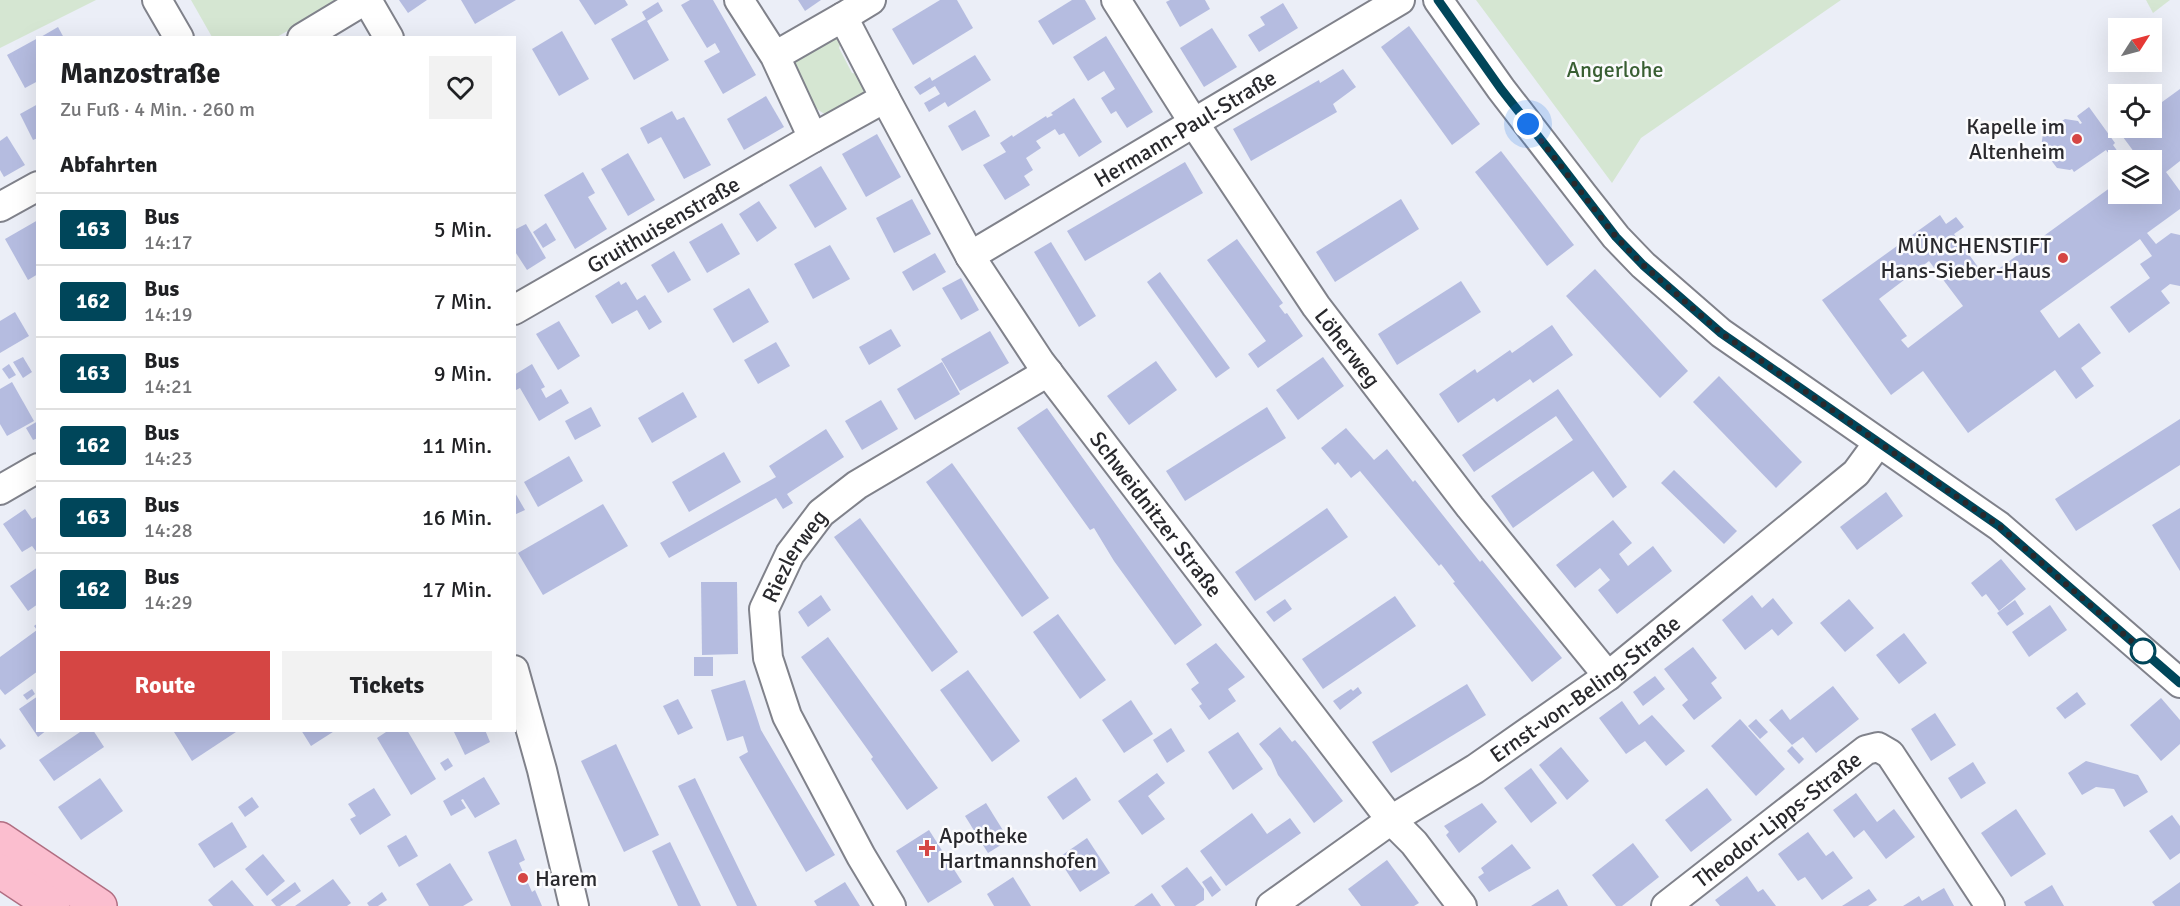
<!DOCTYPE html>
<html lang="de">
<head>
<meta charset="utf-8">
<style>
  body { margin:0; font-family:Signika,sans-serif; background:#f2f2f2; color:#202124; height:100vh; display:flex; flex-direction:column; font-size:22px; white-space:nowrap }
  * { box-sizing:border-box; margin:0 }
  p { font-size:20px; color:#757577 }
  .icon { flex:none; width:33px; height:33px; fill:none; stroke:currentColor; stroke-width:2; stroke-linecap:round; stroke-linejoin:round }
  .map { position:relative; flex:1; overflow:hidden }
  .side { position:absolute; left:36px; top:36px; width:480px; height:696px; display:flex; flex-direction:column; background:#fff; border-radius:0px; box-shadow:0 6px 24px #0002 }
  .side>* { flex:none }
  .badge { padding:0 12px; border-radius:4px; font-size:21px; line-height:39px }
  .needle { width:39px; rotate:54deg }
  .buttons { position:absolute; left:2108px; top:18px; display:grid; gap:12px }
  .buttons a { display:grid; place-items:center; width:54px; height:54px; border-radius:0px; background:#fff; box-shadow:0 6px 24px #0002; font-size:30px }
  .you { position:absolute; width:30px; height:30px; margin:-15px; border:4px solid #fff; border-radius:50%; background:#1a73e8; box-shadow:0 0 0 9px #1a73e833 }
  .map>.badge { position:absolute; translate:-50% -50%; box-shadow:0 0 0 3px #fff }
  h2 { padding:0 24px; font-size:22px; line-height:54px }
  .round { display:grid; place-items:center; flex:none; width:63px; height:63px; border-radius:0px; background:#f2f2f2 }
  .summary { display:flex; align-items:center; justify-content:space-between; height:102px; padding:0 24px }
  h1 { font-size:28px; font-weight:700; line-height:45px }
  .primary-button { display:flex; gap:12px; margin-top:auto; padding:12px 24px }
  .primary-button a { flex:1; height:69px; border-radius:0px; background:#d54644; color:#fff; font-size:24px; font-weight:700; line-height:69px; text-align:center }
  .primary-button a+a { background:#f2f2f2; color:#202124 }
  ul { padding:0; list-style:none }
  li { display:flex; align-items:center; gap:18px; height:72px; padding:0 24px; border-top:2px solid #e0e0e0 }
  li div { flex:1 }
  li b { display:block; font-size:22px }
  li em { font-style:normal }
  li .badge { min-width:66px; font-weight:700; text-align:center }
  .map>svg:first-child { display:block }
</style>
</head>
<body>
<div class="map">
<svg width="2180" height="906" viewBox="0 0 2180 906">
  <rect width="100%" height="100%" fill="#ebeef7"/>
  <!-- green -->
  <g fill="#d5e6d2">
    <path d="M0 0H96L0 48Z"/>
    <path d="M191 0H339L337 3 275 38 212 37Z"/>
    <path d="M1476 0H1841L1641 138 1612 183Z"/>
    <path d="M2146 0H2170L2153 13Z"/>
    <path d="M836 34 841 43 839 48 852 73 859 74 870 93 828 115C809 109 802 85 794 68 797 49 821 42 836 34Z"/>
  </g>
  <!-- building -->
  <g fill="#b5bce0" fill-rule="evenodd">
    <path d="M399 0H427L408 13Z"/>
    <path d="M461 0H516L475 24Z"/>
    <path d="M579 0H625L628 5 595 25Z"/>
    <path d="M690 0H713L756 75 723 94 704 61 720 52 715 43 707 48 681 5Z"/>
    <path d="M798 0H821L805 11Z"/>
    <path d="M940 0H957L973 28 913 65 892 29Z"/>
    <path d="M1072 0H1085L1096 19 1053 45 1038 21Z"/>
    <path d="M1170 0H1205L1210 9 1180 27 1166 2Z"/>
    <path d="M658 2 663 11 647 21 669 60 634 80 611 39 646 19 642 12Z"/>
    <path d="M1283 3 1298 28 1259 52 1248 35 1265 25 1260 17Z"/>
    <path d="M1409 26 1480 124 1452 145 1381 47Z"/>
    <path d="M58 27 64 38H39Z"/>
    <path d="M1212 28 1237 67 1204 87 1180 48Z"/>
    <path d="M562 31 589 79 559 96 532 49Z"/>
    <path d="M1106 36 1153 112 1127 128 1116 111 1111 114 1101 98 1115 89 1104 71 1088 81 1073 57Z"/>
    <path d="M38 38V81L25 88 7 55Z"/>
    <path d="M975 55 991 80 948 107 945 102 929 112 924 103 940 94 935 86 920 95 914 87 930 77 932 81Z"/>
    <path d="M1343 69 1356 87 1333 104 1337 112 1251 161 1233 129 1319 80 1320 83Z"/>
    <path d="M2180 89V161L2166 172 2180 191V209L2147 233 2156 244 2171 233 2180 235V286L2170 284 2161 291 2170 303 2129 333 2110 307 2150 278 2140 264 2152 256 2140 239 2040 311 2059 338 2079 323 2101 353 2081 368 2094 386 2076 399 2055 370 1968 433 1923 371 1891 395 1822 300 1940 215 1946 224 1956 217 1964 227 1954 234 1986 278 2118 182V194H2151V160H2140L2120 133 2126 128H2151V110ZM1929 261 1963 306 1908 348 1901 340 1907 336 1879 299Z"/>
    <path d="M766 96 784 127 744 150 727 119Z"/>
    <path d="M1074 98 1102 142 1079 157 1064 133 1059 135 1055 129 1036 141 1041 148 1026 158 1033 170 1024 176 1030 185 1005 200 983 165 1006 152 1000 143 1012 135 1013 137 1046 116 1047 118 1053 115 1051 113Z"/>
    <path d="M38 104V138L33 140 20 114Z"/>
    <path d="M2089 107 2115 143 2113 145 2124 160H2118V167L2106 150 2074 172 2072 169 2070 170 2057 168 2041 147 2043 134 2065 119 2078 121 2080 124 2082 123 2077 116Z"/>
    <path d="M975 110 990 136 962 151 948 126Z"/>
    <path d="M672 111 677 120 684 117 711 165 684 179 661 137 648 144 640 128Z"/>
    <path d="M877 134 901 177 866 197 842 154Z"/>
    <path d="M7 136 25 165 4 177 0 170V141Z"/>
    <path d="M1501 151 1574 245 1547 266 1475 172Z"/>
    <path d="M628 153 655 200 628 216 601 169Z"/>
    <path d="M1185 162 1203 193 1085 261 1067 231Z"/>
    <path d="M821 166 847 209 815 228 789 185Z"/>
    <path d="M583 172 595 193 588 197 607 229 575 249 544 195Z"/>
    <path d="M912 199 931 234 894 253 876 218Z"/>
    <path d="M1401 199 1419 229 1335 282 1316 252Z"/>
    <path d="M759 201 777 228 757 242 739 214Z"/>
    <path d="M38 220V274L28 280 5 239Z"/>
    <path d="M546 223 556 240 543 248 533 232Z"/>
    <path d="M722 223 740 254 707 273 689 242Z"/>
    <path d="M526 224 546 258 527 270 514 250V230Z"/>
    <path d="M1237 239 1283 303 1279 306 1285 314 1287 313 1303 336 1258 368 1248 354 1266 341 1207 260Z"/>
    <path d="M1051 242 1096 316 1079 327 1034 252Z"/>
    <path d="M830 245 850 279 813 299 794 264Z"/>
    <path d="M674 251 691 280 668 293 651 265Z"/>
    <path d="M935 253 946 272 913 291 902 272Z"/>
    <path d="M1595 269 1688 371 1660 398 1566 296Z"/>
    <path d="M1160 272 1230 368 1216 378 1147 282Z"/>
    <path d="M961 278 979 310 961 320 942 288Z"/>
    <path d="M619 281 621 285 626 282 637 300 645 295 662 322 649 330 637 310 612 324 595 296Z"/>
    <path d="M1461 281 1481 312 1397 365 1378 334Z"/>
    <path d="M749 288 769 322 733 343 713 309Z"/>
    <path d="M15 312 29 336 0 353V321Z"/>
    <path d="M559 321 580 356 558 370 536 334Z"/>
    <path d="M1552 325 1573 355 1533 383 1530 379 1497 402 1494 398 1458 423 1439 394 1475 369 1477 373 1510 350 1512 353Z"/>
    <path d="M891 329 901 346 869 365 859 347Z"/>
    <path d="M990 331 1009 363 960 391 941 359Z"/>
    <path d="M776 342 790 366 758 384 744 360Z"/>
    <path d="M23 357 32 372 23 378 13 362Z"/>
    <path d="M1323 357 1344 386 1298 420 1276 390Z"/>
    <path d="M1156 361 1177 390 1129 425 1107 396Z"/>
    <path d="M942 362 960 394 915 420 897 389Z"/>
    <path d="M9 364 16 375 9 379 2 369Z"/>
    <path d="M532 364 545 387 541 389 546 398 561 389 569 403 539 421 520 388 514 391V375Z"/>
    <path d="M1719 376 1802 462 1776 488 1693 402Z"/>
    <path d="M12 382 34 421 7 436 0 424V389Z"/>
    <path d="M1558 389 1627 487 1613 498 1593 471 1513 528 1491 496 1573 440 1556 416 1474 472 1462 455Z"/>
    <path d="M683 392 697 417 652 443 638 418Z"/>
    <path d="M881 400 898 429 862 450 845 421Z"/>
    <path d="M591 407 601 426 575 440 565 421Z"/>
    <path d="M1267 407 1286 438 1185 501 1166 471Z"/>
    <path d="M1047 408 1202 625 1175 645 1114 561 1094 528 1090 530 1017 428Z"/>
    <path d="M2180 419V465L2076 531 2055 499Z"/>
    <path d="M38 421V438L33 440 26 428Z"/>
    <path d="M1346 428 1374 460 1387 449 1413 482 1415 480 1480 562 1482 560 1562 658 1532 682 1453 583 1455 582 1441 564 1439 566 1360 471 1351 478 1338 462 1335 465 1321 448Z"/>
    <path d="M826 429 844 457 787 494 793 503 783 509 776 498 669 558 660 543 776 477 769 466Z"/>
    <path d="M724 452 741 482 689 512 672 482Z"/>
    <path d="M569 456 583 481 538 507 524 482Z"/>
    <path d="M952 463 1049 598 1022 617 926 482Z"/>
    <path d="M1674 470 1737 531 1724 544 1661 483Z"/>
    <path d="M514 491 525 510 514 515Z"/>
    <path d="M1886 492 1903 516 1857 550 1840 527Z"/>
    <path d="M603 504 628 546 543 595 518 553Z"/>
    <path d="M1327 508 1348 537 1255 601 1235 572Z"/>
    <path d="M2180 508V571L2152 525Z"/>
    <path d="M25 509 32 519 36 517 38 519V554L32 546 22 552 3 524Z"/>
    <path d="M860 518 958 652 932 672 834 537Z"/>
    <path d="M1613 520 1632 543 1619 554 1628 566 1653 546 1672 571 1617 614 1598 590 1610 580 1600 568 1575 588 1556 565Z"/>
    <path d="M2001 559 2026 589 1999 611 1986 594 1982 597 1971 583Z"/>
    <path d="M38 567V604L28 611 10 586Z"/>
    <path d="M701 582H737L738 654 702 655Z"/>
    <path d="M821 595 831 610 808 627 798 612Z"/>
    <path d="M1752 595 1762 608 1773 598 1793 623 1778 636 1772 629 1745 650 1722 620Z"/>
    <path d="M1395 596 1416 626 1323 689 1302 659Z"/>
    <path d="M1285 599 1292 609 1274 622 1266 612Z"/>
    <path d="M1849 599 1874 628 1845 652 1820 623Z"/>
    <path d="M2015 600 2024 614 2007 626 1997 613Z"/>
    <path d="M2050 605 2067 630 2029 657 2012 632Z"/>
    <path d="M1058 614 1106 680 1080 699 1033 632Z"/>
    <path d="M38 623V671L5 695 0 689V657L37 630 34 626Z"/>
    <path d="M1904 633 1927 663 1899 684 1876 655Z"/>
    <path d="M828 637 938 788 907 810 871 759 873 757 801 657Z"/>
    <path d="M1216 643 1245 677 1228 689 1236 701 1209 720 1199 706 1202 704 1191 689 1199 683 1186 664Z"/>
    <path d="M1693 647 1717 678 1711 683 1722 698 1694 720 1682 705 1688 700 1664 669Z"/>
    <rect x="694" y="657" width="19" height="19"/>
    <path d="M968 670 1020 741 992 762 940 690Z"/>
    <path d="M1655 676 1665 689 1643 706 1633 692Z"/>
    <path d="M745 680 761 730 835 855 806 872 739 757 748 752 743 736 727 741 711 690Z"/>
    <path d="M1467 684 1486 715 1391 773 1372 742Z"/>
    <path d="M1833 686 1859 719 1816 753 1803 737 1792 745 1769 720 1782 709 1790 720Z"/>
    <path d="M1358 687 1362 693 1340 710 1333 701 1351 689 1353 691Z"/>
    <path d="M32 689 35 694 27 700 23 695Z"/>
    <path d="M2077 692 2086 704 2065 719 2056 708Z"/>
    <path d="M38 696V730H47L38 737 19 709Z"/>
    <path d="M2161 698 2180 720V744L2161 761 2130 725Z"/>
    <path d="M678 699 693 728 678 735 663 706Z"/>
    <path d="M1131 700 1153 734 1124 753 1102 720Z"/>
    <path d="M1622 701 1639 725 1652 715 1685 751 1666 766 1645 741 1626 754 1599 718Z"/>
    <path d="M1935 713 1956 745 1931 761 1911 729Z"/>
    <path d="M1740 719 1785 769 1756 796 1711 746Z"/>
    <path d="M1756 719 1768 732 1760 739 1748 726Z"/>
    <path d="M1280 727 1292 742 1295 740 1306 753 1343 801 1314 823 1278 775 1271 759 1259 744Z"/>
    <path d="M1171 728 1185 751 1167 763 1153 740Z"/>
    <path d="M83 730H93L104 747 54 781 39 760Z"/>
    <path d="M176 730H239L192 761 174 732Z"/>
    <path d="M301 730H336L311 746Z"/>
    <path d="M389 730H407L436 779 411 795 377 738Z"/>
    <path d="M453 730H485L490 742 465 755Z"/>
    <path d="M1238 732 1263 769 1233 790 1208 752Z"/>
    <path d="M0 738 6 746 0 750Z"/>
    <path d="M616 744 659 835 624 852 581 761Z"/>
    <path d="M1792 746 1804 759 1799 764 1787 751Z"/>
    <path d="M1561 747 1589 781 1567 800 1539 765Z"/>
    <path d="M448 758 453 766 445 771 440 763Z"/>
    <path d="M2086 761 2138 775 2148 792 2124 807 2114 789 2096 787 2082 795 2068 773Z"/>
    <path d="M1973 762 1986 783 1961 799 1948 778Z"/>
    <path d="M1531 768 1557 803 1531 823 1504 788Z"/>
    <path d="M1157 773 1165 783 1148 796 1165 819 1142 835 1118 801Z"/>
    <path d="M484 777 500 804 475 818 463 799 461 800 466 808 451 816 443 801Z"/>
    <path d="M1076 777 1091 800 1063 820 1047 797Z"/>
    <path d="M100 778 123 811 81 840 58 807Z"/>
    <path d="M695 778 716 822 757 906H737L678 786Z"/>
    <path d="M374 788 391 815 360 835 350 819 356 816 348 804Z"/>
    <path d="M1707 788 1732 820 1691 852 1665 820Z"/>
    <path d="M1856 793 1877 822 1894 809 1915 837 1886 859 1864 830 1854 838 1833 810Z"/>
    <path d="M252 797 259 807 245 817 238 807Z"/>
    <path d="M986 803 1009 840 988 853 965 816Z"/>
    <path d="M1482 803 1497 822 1459 853 1446 835 1449 832 1444 826Z"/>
    <path d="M2016 809 2046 854 2011 877 1981 833Z"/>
    <path d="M1252 813 1267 834 1290 818 1301 833 1226 886 1200 851Z"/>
    <path d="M2172 815 2180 826V853L2170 860 2149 831Z"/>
    <path d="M232 822 247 847 214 868 198 844Z"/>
    <path d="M929 830 962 882 928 903 896 851Z"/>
    <path d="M1808 832 1826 856 1833 851 1853 878 1822 900 1805 877 1798 881 1778 854Z"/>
    <path d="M406 835 418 856 399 867 387 846Z"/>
    <path d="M1087 838 1110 873 1080 892 1058 858Z"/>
    <path d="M516 839 525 860 519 863 532 892 535 890 542 906H511L488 852Z"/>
    <path d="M670 842 701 906H678L652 851Z"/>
    <path d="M1633 843 1659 877 1622 906H1616L1592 875Z"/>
    <path d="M1512 844 1531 868 1489 892 1478 877 1484 873 1481 868Z"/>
    <path d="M263 854 285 881 267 896 245 869Z"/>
    <path d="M1387 860 1419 903 1414 906H1361L1348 889Z"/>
    <path d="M450 863 473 900 463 906H429L416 884Z"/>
    <path d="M1187 867 1204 889V900L1195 906H1175L1161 886Z"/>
    <path d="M1211 876 1221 890 1212 897 1202 882Z"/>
    <path d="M1747 876 1758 892 1763 889 1776 906H1720L1715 900Z"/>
    <path d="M1013 877 1031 906H994L987 894Z"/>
    <path d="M333 879 351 903 347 906H295Z"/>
    <path d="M232 880 254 906H213L208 900Z"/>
    <path d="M295 882 301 891 280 906H276L271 900Z"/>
    <path d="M845 882 860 906H817L814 901Z"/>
    <path d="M2180 882V906H2155L2152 902Z"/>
    <path d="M2052 885 2064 906H2026L2024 902Z"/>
    <path d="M1944 888 1954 906H1903L1919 896 1922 901Z"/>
    <path d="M1558 889 1568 906H1531Z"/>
    <path d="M1869 889 1877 900 1868 906H1842Z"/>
    <path d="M382 892 387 900 378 906H369L367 903Z"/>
    <path d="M1152 893 1161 906H1134Z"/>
  </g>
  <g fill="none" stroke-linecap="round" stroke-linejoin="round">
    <defs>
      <g id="minor">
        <path d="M157 0 179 38"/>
        <path d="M367 0 389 38"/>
        <path d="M739 0 775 56 813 138 885 98 843 17 775 56"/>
        <path id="s1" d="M1116 0 1194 123 1316 306 1470 507 1608 676"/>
        <path d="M1438 0 1501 89 1583 195 1616 237 1643 265 1721 333 1999 526 2180 683"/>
        <path d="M843 17 871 0"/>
        <path d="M302 38 365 0"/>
        <path id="s2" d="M885 98 970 256 1040 362 1391 820 1414 843 1462 906"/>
        <path d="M0 207 38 186"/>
        <path id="s3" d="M970 256 1400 0"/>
        <path id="s4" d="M514 310 813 138"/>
        <path d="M0 490 38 468"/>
        <path d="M514 670 542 770 574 906"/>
        <path id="s5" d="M891 906 861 856 787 716 768 658 764 609 790 554 821 513 857 485 1048 372"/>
        <path id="s6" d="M1271 906 1391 820 1475 769 1608 676 1856 473 1878 443"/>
        <path id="s7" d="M1666 906 1866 750 1878 747 1890 754 1990 906"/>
      </g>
      <g id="major">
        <path d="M0 839 100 906"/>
        <path d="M0 871 53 906"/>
      </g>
    </defs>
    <!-- minor casing -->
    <use href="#minor" stroke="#80828b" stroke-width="32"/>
    <!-- major casing -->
    <use href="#major" stroke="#b06e82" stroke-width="36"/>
    <!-- minor -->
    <use href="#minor" stroke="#fff" stroke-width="28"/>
    <!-- major -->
    <use href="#major" stroke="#fbbecf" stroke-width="33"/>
  </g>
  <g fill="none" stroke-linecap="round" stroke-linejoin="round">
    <defs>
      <path id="line" d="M1438 0 1501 89 1556 159 1616 237 1643 265 1721 333 1999 526 2180 683"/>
    </defs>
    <!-- line casing -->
    <use href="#line" stroke="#fff" stroke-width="14"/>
    <!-- line -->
    <use href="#line" stroke="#00465a" stroke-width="9"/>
    <!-- walk -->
    <path stroke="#29292d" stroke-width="6" stroke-dasharray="0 10.8" d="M1528 124 1616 237 1643 265 1721 333 1999 526 2143 651"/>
  </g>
  <!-- markers -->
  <g fill="#d54644" stroke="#fbfbfd" stroke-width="2">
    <circle cx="2077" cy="139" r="6"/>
    <circle cx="2063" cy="258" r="6"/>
    <path d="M924 839h6v6h6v6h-6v6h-6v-6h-6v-6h6z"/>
    <circle cx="523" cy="878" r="6"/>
  </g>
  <circle fill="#fff" stroke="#00465a" stroke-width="3" cx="2143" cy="651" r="12"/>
  <g text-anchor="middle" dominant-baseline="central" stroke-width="5" stroke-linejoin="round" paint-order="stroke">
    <!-- park labels -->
    <g font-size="22" fill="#395f33" stroke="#fbfbfd">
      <text x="1615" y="69">Angerlohe</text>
    </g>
    <!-- poi labels -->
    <g font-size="22" fill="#29292d" stroke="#fbfbfd" text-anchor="end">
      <text x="2065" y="126">Kapelle im<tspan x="2065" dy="25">Altenheim</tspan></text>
      <text x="2051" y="245">MÜNCHENSTIFT<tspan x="2051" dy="25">Hans-Sieber-Haus</tspan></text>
      <text x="939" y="835" text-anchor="start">Apotheke<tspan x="939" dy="25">Hartmannshofen</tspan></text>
      <text x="535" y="878" text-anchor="start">Harem</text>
    </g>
    <!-- street labels -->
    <g font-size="22" fill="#29292d" stroke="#fbfbfd">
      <text stroke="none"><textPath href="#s3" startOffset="250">Hermann-Paul-Straße</textPath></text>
      <text stroke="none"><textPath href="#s4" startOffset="172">Gruithuisenstraße</textPath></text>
      <text stroke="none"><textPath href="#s1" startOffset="418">Löherweg</textPath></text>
      <text stroke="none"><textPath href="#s2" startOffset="498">Schweidnitzer Straße</textPath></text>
      <text stroke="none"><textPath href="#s5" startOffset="388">Riezlerweg</textPath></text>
      <text stroke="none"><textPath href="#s6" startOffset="382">Ernst-von-Beling-Straße</textPath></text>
      <text stroke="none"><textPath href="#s7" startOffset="141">Theodor-Lipps-Straße</textPath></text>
    </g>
  </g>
</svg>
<div class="buttons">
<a><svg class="needle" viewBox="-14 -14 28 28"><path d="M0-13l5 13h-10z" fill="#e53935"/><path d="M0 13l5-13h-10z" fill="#757577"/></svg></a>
<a><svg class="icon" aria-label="locate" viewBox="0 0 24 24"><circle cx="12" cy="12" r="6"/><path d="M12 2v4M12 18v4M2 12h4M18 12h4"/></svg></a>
<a><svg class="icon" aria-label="layers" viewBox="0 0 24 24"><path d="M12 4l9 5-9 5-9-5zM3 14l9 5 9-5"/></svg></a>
</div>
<div class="you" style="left:1528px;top:124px"></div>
<section class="side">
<div class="summary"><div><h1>Manzostraße</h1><p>Zu Fuß · 4 Min. · 260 m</p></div><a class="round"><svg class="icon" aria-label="heart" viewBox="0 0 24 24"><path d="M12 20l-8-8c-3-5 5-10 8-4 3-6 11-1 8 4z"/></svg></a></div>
<h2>Abfahrten</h2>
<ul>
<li><span class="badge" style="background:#00465a;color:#fff">163</span><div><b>Bus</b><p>14:17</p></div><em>5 Min.</em></li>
<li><span class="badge" style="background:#00465a;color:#fff">162</span><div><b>Bus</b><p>14:19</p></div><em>7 Min.</em></li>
<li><span class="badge" style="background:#00465a;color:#fff">163</span><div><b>Bus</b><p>14:21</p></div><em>9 Min.</em></li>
<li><span class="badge" style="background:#00465a;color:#fff">162</span><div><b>Bus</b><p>14:23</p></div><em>11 Min.</em></li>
<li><span class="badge" style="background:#00465a;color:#fff">163</span><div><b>Bus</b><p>14:28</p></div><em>16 Min.</em></li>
<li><span class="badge" style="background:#00465a;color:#fff">162</span><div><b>Bus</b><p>14:29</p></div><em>17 Min.</em></li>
</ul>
<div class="primary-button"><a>Route</a><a>Tickets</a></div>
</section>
</div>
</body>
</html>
